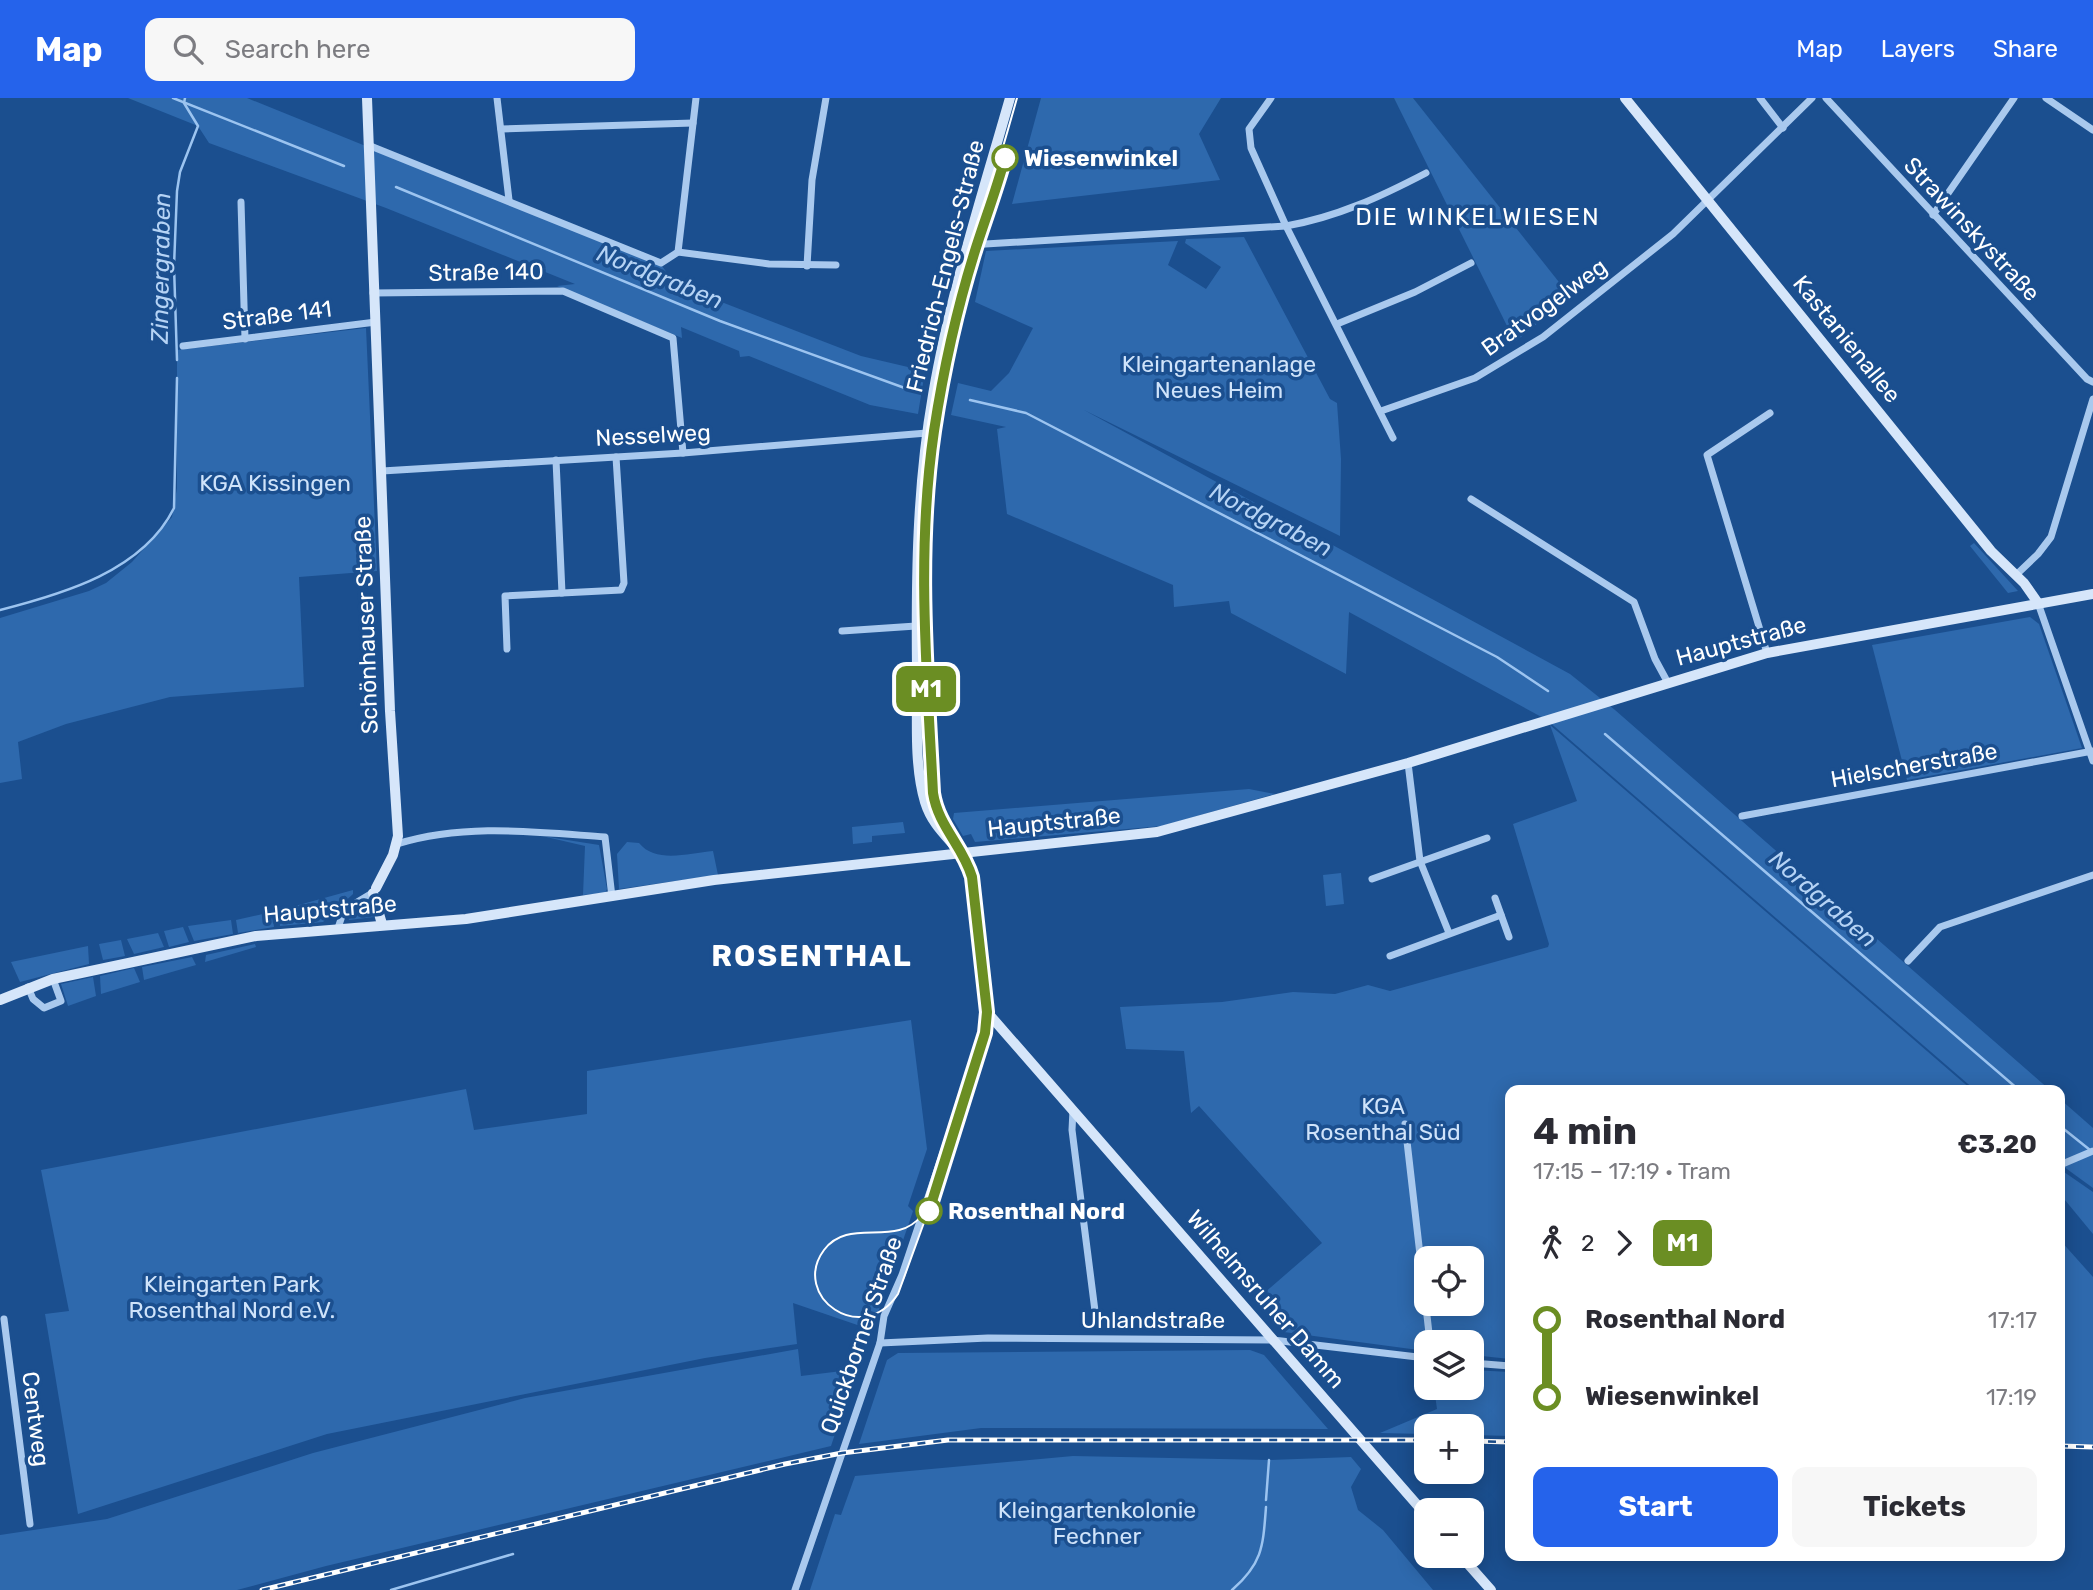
<!DOCTYPE html>
<html lang="en">
<head>
<meta charset="utf-8">
<style>
  body { margin:0; font-family:Rubik,sans-serif; background:#f7f7f7; color:#2b2b33; height:100vh; display:flex; flex-direction:column; font-size:26px; white-space:nowrap }
  * { box-sizing:border-box; margin:0 }
  p { font-size:23px; color:#7c7c81 }
  .icon { flex:none; width:38px; height:38px; fill:none; stroke:currentColor; stroke-width:2; stroke-linecap:round; stroke-linejoin:round }
  .map { position:relative; flex:1; overflow:hidden }
  .drawer { position:absolute; left:1505px; top:987px; width:560px; height:476px; display:flex; flex-direction:column; background:#fff; border-radius:14px; box-shadow:0 4px 18px #0003 }
  .drawer>* { flex:none }
  .badge { padding:0 14px; border-radius:10px; font-size:24px; line-height:46px }
  .tools { position:absolute; left:1414px; top:1148px; display:grid; gap:14px }
  .tools a { display:grid; place-items:center; width:70px; height:70px; border-radius:14px; background:#fff; box-shadow:0 4px 18px #0003; font-size:35px }
  .map>.badge { position:absolute; translate:-50% -50%; box-shadow:0 0 0 4px #fff }
  .legs { display:flex; align-items:center; gap:10px; height:77px; padding:0 28px; font-size:23px }
  .legs p { margin-inline-start:auto }
  .head { display:flex; align-items:center; justify-content:space-between; height:119px; padding:0 28px }
  h1 { font-size:38px; font-weight:700; line-height:52px }
  .button { display:flex; gap:14px; margin-top:auto; padding:14px 28px }
  .button a { flex:1; height:80px; border-radius:14px; background:#2563eb; color:#fff; font-size:28px; font-weight:700; line-height:80px; text-align:center }
  .button a+a { background:#f7f7f7; color:#2b2b33 }
  ul { padding:0 28px; list-style:none }
  li { display:flex; align-items:center; gap:24px; height:77px; font-size:26px }
  li i { display:grid; place-items:center; width:10px; height:100%; margin:0 9px; background:currentColor }
  li i::after { content:''; width:18px; height:18px; margin:-9px; border:5px solid; border-radius:50%; background:#fff }
  li p { margin-inline-start:auto }
  li:first-child i { background:linear-gradient(#0000 50%,currentColor 0) }
  li:last-child i { background:linear-gradient(currentColor 50%,#0000 0) }
  header { display:flex; align-items:center; gap:42px; box-sizing:border-box; height:98px; padding:0 35px; background:#2563eb; color:#fff }
  header strong { font-size:33px }
  nav { display:flex; gap:38px; margin-inline-start:auto; font-size:24px }
  .search { width:490px; height:63px; background:#f7f7f7; display:flex; align-items:center; gap:18px; box-sizing:border-box; padding:0 24px; border-radius:14px; color:#7c7c81; font-size:26px }
  .map>svg:first-child { display:block }
</style>
</head>
<body>
<header>
<strong>Map</strong>
<div class="search"><svg class="icon" aria-label="search" viewBox="0 0 24 24"><circle cx="10" cy="10" r="6"/><path d="M15 15l6 6"/></svg>Search here</div>
<nav><a>Map</a><a>Layers</a><a>Share</a></nav>
</header>
<div class="map">
<svg width="2093" height="1492" viewBox="0 0 2093 1492">
  <rect width="100%" height="100%" fill="#1b4f8f"/>
  <!-- green -->
  <g fill="#2e69ad" fill-rule="evenodd">
    <path d="M128 0H247L662 168 675 186 861 258 925 273 918 316 870 307 749 258 740 259 739 253 681 229 682 240 557 188 575 186 386 110 209 45 198 28Z"/>
    <path d="M1041 0H1221L1199 36 1220 82 1012 106Z"/>
    <path d="M1394 0H1413L1570 198 1515 244Z"/>
    <path d="M1244 139 1330 301 1337 305 1341 361 1340 438 1084 312 1570 576 1615 612 2050 992H1975L1547 622 1349 514 1346 576 1231 515 1229 503 1174 509 1173 487 1007 416 997 331 1006 329 951 317 958 285 991 293 1009 275 1033 230 975 204 986 153 1178 143 1168 167 1206 191 1221 169 1185 145 1186 141Z"/>
    <path d="M366 230 377 473 299 479 304 589 170 599 66 626 18 644 22 681 0 685V520L89 493 106 485 132 464 172 419 177 390V252Z"/>
    <path d="M1974 445 2018 493 2008 495 1970 448Z"/>
    <path d="M2030 519 2039 526 2082 650 1907 682 1872 547Z"/>
    <path d="M1550 627 1972 992H1510V1261L1472 1257V1244H1426V1253L1284 1234 1256 1202 1322 1145 1199 1008 1191 1015 1184 953 1126 951 1120 909 1222 904 1293 894 1335 896 1368 887 1390 893 1548 849 1549 846 1513 726 1577 703ZM1426 1160H1472V1206H1426Z"/>
    <path d="M1249 691 1275 696 1162 728 975 744 971 736 963 738 953 721 954 715Z"/>
    <path d="M903 724 905 735 872 738V744L853 746 852 729Z"/>
    <path d="M542 738 599 747 607 791 605 795 583 797 585 748Z"/>
    <path d="M627 744 639 745C656 766 689 755 713 753L718 777 619 791 617 756Z"/>
    <path d="M1341 775 1344 806 1326 808 1323 777Z"/>
    <path d="M353 792V796L323 824 280 828 277 813Z"/>
    <path d="M371 801 374 819 349 822 348 818 362 803Z"/>
    <path d="M272 814 274 829 238 835 236 822Z"/>
    <path d="M231 822 233 836 194 843 188 828Z"/>
    <path d="M183 829 189 844 169 849 164 833Z"/>
    <path d="M158 835 164 849 134 856 127 841Z"/>
    <path d="M121 842 125 858 103 862 99 846Z"/>
    <path d="M255 846 256 849 205 864 206 857Z"/>
    <path d="M88 848 89 866 20 884 11 864Z"/>
    <path d="M192 859 196 867 144 882 142 869Z"/>
    <path d="M134 870 140 884 101 896 100 878Z"/>
    <path d="M93 879 96 898 68 908 61 886Z"/>
    <path d="M911 922 927 1051 908 1108 913 1113 909 1125 872 1232 793 1205 797 1246 705 1260 327 1336 78 1416 45 1216 69 1213 41 1072 466 991 474 1032 587 1016V973Z"/>
    <path d="M2060 1001 2093 1030V1090L2060 1066Z"/>
    <path d="M2064 1074 2093 1094V1136L2060 1096V1075Z"/>
    <path d="M2060 1142 2093 1179V1346H2060Z"/>
    <path d="M798 1251 801 1278 842 1273 855 1276 831 1348 326 1468 237 1492H0V1437L107 1421 313 1355 525 1300Z"/>
    <path d="M1250 1252 1264 1257 1328 1331 981 1330 859 1346 887 1262 898 1255Z"/>
    <path d="M1472 1272 1510 1274V1338L1472 1337V1328H1426V1336L1380 1335 1437 1311 1434 1290H1472Z"/>
    <path d="M1073 1358 1269 1362 1351 1359 1361 1371 1351 1389 1358 1412 1383 1432 1433 1492H810L835 1416 841 1417 855 1378Z"/>
  </g>
  <g fill="none" stroke-linecap="round" stroke-linejoin="round">
    <!-- stream -->
    <g stroke="#9cc4f0" stroke-width="2.5">
      <path d="M173 0 344 68"/>
      <path d="M396 89 720 223 913 293"/>
      <path d="M177 262 174 168 177 93 180 74 198 28 184 5 185 0"/>
      <path d="M970 302 1026 315 1497 559 1548 593"/>
      <path d="M0 512C63 496 143 473 174 410L177 280"/>
      <path d="M1605 636 2019 992"/>
      <path d="M2060 1028 2090 1052"/>
      <path d="M1266 1402 1269 1362"/>
      <path d="M391 1492 513 1456"/>
      <path d="M1232 1492C1263 1465 1263 1448 1266 1409"/>
    </g>
    <!-- street -->
    <g stroke="#a9c9ee" stroke-width="7">
      <path d="M497 0 509 102"/>
      <path d="M1271 0 1249 31 1251 50 1286 128 1393 340"/>
      <path d="M1760 0 1783 30"/>
      <path d="M1826 0 2087 281 2093 284"/>
      <path d="M2046 0 2093 32"/>
      <path d="M501 31 693 25"/>
      <path d="M368 47 661 165 678 154 696 0"/>
      <path d="M241 104 245 241"/>
      <path d="M1933 117 2014 0"/>
      <path d="M969 147 1286 128C1337 119 1380 99 1426 75"/>
      <path d="M678 154 769 166 836 167"/>
      <path d="M807 168 812 82 826 0"/>
      <path d="M373 195 563 193 673 240 683 355"/>
      <path d="M1337 226 1415 194 1471 165"/>
      <path d="M183 248 376 224"/>
      <path d="M1381 313 1475 280 1543 239 1673 136 1812 0"/>
      <path d="M556 362 562 495"/>
      <path d="M382 373 683 355 927 335"/>
      <path d="M1471 401 1634 504 1655 561 1668 585"/>
      <path d="M2016 477 2038 456 2051 439 2093 301"/>
      <path d="M2038 505 2093 663"/>
      <path d="M842 533 916 528"/>
      <path d="M507 551 505 498 621 492 624 485 616 359"/>
      <path d="M1767 555 1707 357 1770 315"/>
      <path d="M1408 665 1420 763 1449 835"/>
      <path d="M1742 718 2093 653"/>
      <path d="M397 746C465 725 535 734 605 739L612 799"/>
      <path d="M1372 781 1487 740"/>
      <path d="M1495 800 1509 839"/>
      <path d="M338 830 344 812 374 794"/>
      <path d="M1390 858 1501 817"/>
      <path d="M1908 863 1940 829 2093 777"/>
      <path d="M28 889 33 901 44 910 61 903 53 881"/>
      <path d="M1073 1012 1072 1032 1095 1213"/>
      <path d="M1405 1026 1430 1244"/>
      <path d="M2060 1067 2093 1053"/>
      <path d="M4 1221 30 1426"/>
      <path d="M880 1245 988 1240 1273 1242 1426 1260"/>
      <path d="M1472 1265 1510 1268"/>
      <path d="M795 1492 880 1245 884 1218 902 1177 983 935 987 914"/>
    </g>
    <!-- secondary -->
    <g stroke="#d6e6fa" stroke-width="10">
      <path d="M367 0 390 613 398 738 393 757 376 790"/>
      <path d="M1010 0C982 98 950 197 933 297 917 389 916 479 917 572 918 613 913 664 925 704 935 736 960 746 971 773L987 914 1426 1417"/>
      <path d="M1625 0 1991 453 2024 485 2038 505"/>
      <path d="M373 795 382 826"/>
      <path d="M0 902 53 881 256 838 466 821 714 782 1157 734 1408 665 1767 555 2093 496"/>
      <path d="M1461 1458 1491 1492"/>
    </g>
    <!-- tram -->
    <path stroke="#fff" stroke-width="2" d="M957 1020 946 1064 898 1196C862 1250 790 1198 824 1152 849 1118 896 1151 922 1117L986 931 987 914 972 779C963 748 937 728 933 695 925 575 917 455 934 335 950 221 986 110 1017 0"/>
    <defs>
      <g id="rail">
        <path d="M1472 1343 1510 1344"/>
        <path d="M2060 1348 2093 1349"/>
        <path d="M262 1492 785 1366 842 1355 948 1342H1426"/>
      </g>
    </defs>
    <!-- rail casing -->
    <use href="#rail" stroke="#fff" stroke-width="5"/>
    <!-- rail -->
    <use href="#rail" stroke="#1b4f8f" stroke-width="2.5" stroke-dasharray="8" stroke-linecap="butt"/>
  </g>
  <g fill="none" stroke-linecap="round" stroke-linejoin="round">
    <defs>
      <path id="line-1" d="M929 1113 985 935 987 914 972 779C963 748 938 728 933 695 927 574 916 455 934 333 943 274 956 214 974 156 984 124 996 93 1005 60"/>
    </defs>
    <!-- line-1 casing -->
    <use href="#line-1" stroke="#fff" stroke-width="16"/>
    <!-- line-1 -->
    <use href="#line-1" stroke="#6b8e23" stroke-width="10"/>
  </g>
  <!-- markers -->
  <g fill="#fff" stroke="#6b8e23" stroke-width="3.5">
    <circle cx="1005" cy="60" r="12"/>
    <circle cx="929" cy="1113" r="12"/>
  </g>
  <g text-anchor="middle" dominant-baseline="central" stroke-width="7" stroke-linejoin="round" paint-order="stroke">
    <!-- stop labels -->
    <g font-size="23" font-weight="bold" fill="#fff" stroke="#1b4f8f" text-anchor="start">
      <text x="1024" y="60">Wiesenwinkel</text>
      <text x="948" y="1113">Rosenthal Nord</text>
    </g>
    <!-- street labels -->
    <g font-size="23" fill="#fff" stroke="#1b4f8f">
      <text transform="translate(1972 131) rotate(47)">Strawinskystraße</text>
      <text transform="translate(945 168) rotate(-76)">Friedrich-Engels-Straße</text>
      <text transform="translate(486 174) rotate(-1)">Straße 140</text>
      <text transform="translate(1544 209) rotate(-36)">Bratvogelweg</text>
      <text transform="translate(277 217) rotate(-7)">Straße 141</text>
      <text transform="translate(1847 241) rotate(51)">Kastanienallee</text>
      <text transform="translate(653 337) rotate(-3)">Nesselweg</text>
      <text transform="translate(366 527) rotate(-92)">Schönhauser Straße</text>
      <text transform="translate(1741 543) rotate(-15)">Hauptstraße</text>
      <text transform="translate(1914 667) rotate(-10)">Hielscherstraße</text>
      <text transform="translate(1054 724) rotate(-6)">Hauptstraße</text>
      <text transform="translate(330 811) rotate(-5)">Hauptstraße</text>
      <text transform="translate(1266 1201) rotate(49)">Wilhelmsruher Damm</text>
      <text x="1153" y="1222">Uhlandstraße</text>
      <text transform="translate(861 1237) rotate(-71)">Quickborner Straße</text>
      <text transform="translate(36 1321) rotate(83)">Centweg</text>
    </g>
    <!-- park labels -->
    <g font-size="23" fill="#cfe3fa" stroke="#1b4f8f">
      <text x="1219" y="266">Kleingartenanlage<tspan x="1219" dy="26">Neues Heim</tspan></text>
      <text x="275" y="385">KGA Kissingen</text>
      <text x="1383" y="1008">KGA<tspan x="1383" dy="26">Rosenthal Süd</tspan></text>
      <text x="232" y="1186">Kleingarten Park<tspan x="232" dy="26">Rosenthal Nord e.V.</tspan></text>
      <text x="1097" y="1412">Kleingartenkolonie<tspan x="1097" dy="26">Fechner</tspan></text>
    </g>
    <!-- neighbourhood labels -->
    <g font-size="24" letter-spacing="2" fill="#fff" stroke="#1b4f8f">
      <text x="1478" y="119">DIE WINKELWIESEN</text>
    </g>
    <!-- water labels -->
    <g font-size="24" font-style="italic" fill="#b5d3f5" stroke="#1b4f8f">
      <text transform="translate(161 170) rotate(-89)">Zingergraben</text>
      <text transform="translate(660 179) rotate(22)">Nordgraben</text>
      <text transform="translate(1271 422) rotate(27)">Nordgraben</text>
      <text transform="translate(1823 801) rotate(41)">Nordgraben</text>
    </g>
    <!-- district labels -->
    <g font-size="30" font-weight="bold" letter-spacing="2" fill="#fff" stroke="#1b4f8f">
      <text x="812" y="858">ROSENTHAL</text>
    </g>
  </g>
</svg>
<div class="tools">
<a><svg class="icon" aria-label="locate" viewBox="0 0 24 24"><circle cx="12" cy="12" r="6"/><path d="M12 2v4M12 18v4M2 12h4M18 12h4"/></svg></a>
<a><svg class="icon" aria-label="layers" viewBox="0 0 24 24"><path d="M12 4l9 5-9 5-9-5zM3 14l9 5 9-5"/></svg></a>
<a>+</a>
<a>−</a>
</div>
<b class="badge" style="left:926px;top:591px;background:#6b8e23;color:#fff">M1</b>
<section class="drawer">
<div class="head"><div><h1>4 min</h1><p>17:15 – 17:19 · Tram</p></div><b>€3.20</b></div>
<div class="legs"><svg class="icon" aria-label="walk" viewBox="0 0 24 24"><circle cx="13" cy="4" r="2"/><path d="M13 8l-2 6 4 7M11 14l-3 7M7 12l3-4h3l4 4"/></svg>2<svg class="icon" aria-label="forward" viewBox="0 0 24 24"><path d="M9 5l7 7-7 7"/></svg><b class="badge" style="background:#6b8e23;color:#fff">M1</b></div>
<ul>
<li><i style="color:#6b8e23"></i><b>Rosenthal Nord</b><p>17:17</p></li>
<li><i style="color:#6b8e23"></i><b>Wiesenwinkel</b><p>17:19</p></li>
</ul>
<div class="button"><a>Start</a><a>Tickets</a></div>
</section>
</div>
</body>
</html>
